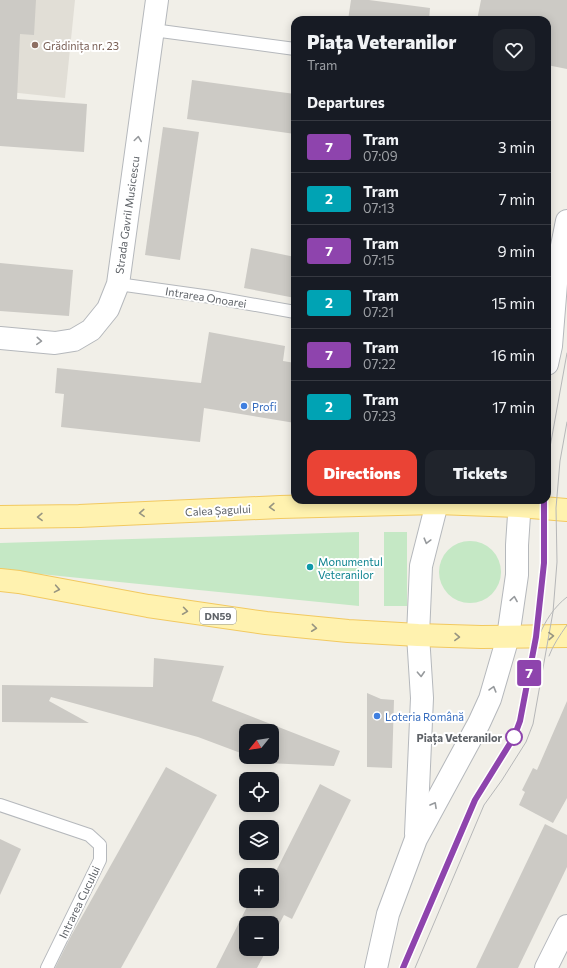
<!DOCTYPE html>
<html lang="en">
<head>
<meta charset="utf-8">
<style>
  body { margin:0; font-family:Commissioner,sans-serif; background:#20242c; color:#f1f3f6; height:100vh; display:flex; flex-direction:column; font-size:15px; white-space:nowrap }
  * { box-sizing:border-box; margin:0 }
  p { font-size:13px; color:#9ea1a6 }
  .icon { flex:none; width:22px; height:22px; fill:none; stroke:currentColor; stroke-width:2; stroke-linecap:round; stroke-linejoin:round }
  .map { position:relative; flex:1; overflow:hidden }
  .details { position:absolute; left:291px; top:16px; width:260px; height:488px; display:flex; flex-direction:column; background:#171b24; border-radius:12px; box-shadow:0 2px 10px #0003 }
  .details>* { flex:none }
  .badge { padding:0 8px; border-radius:3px; font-size:14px; line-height:26px }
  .needle { width:26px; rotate:240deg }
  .tools { position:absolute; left:239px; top:724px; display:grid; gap:8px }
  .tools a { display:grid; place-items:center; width:40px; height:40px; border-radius:8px; background:#171b24; box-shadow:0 2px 10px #0003; font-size:20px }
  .map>.badge { position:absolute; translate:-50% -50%; box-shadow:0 0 0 2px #fff }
  h2 { padding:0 16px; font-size:15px; line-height:36px }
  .round { display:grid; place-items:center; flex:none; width:42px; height:42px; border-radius:12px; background:#20242c }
  .head { display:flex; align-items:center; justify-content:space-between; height:68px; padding:0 16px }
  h1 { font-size:19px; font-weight:800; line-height:30px }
  .cta { display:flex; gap:8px; margin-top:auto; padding:8px 16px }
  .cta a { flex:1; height:46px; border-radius:12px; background:#ea4335; color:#fff; font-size:16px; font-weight:800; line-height:46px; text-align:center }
  .cta a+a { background:#20242c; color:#f1f3f6 }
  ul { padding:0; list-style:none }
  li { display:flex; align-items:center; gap:12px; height:52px; padding:0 16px; border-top:1px solid #363941 }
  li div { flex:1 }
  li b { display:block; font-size:15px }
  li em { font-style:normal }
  li .badge { min-width:44px; font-weight:700; text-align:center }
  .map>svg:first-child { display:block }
</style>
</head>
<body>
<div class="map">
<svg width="567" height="968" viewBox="0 0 567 968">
  <rect width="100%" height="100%" fill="#f1efe8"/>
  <!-- education -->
  <path fill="#e1ded6" d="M0 0H75L65 98 0 91Z"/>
  <!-- green -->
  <g fill="#c5e8c5">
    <path d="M359 532V606L0 570V543Z"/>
    <rect x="384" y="532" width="23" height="74"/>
    <circle cx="470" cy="572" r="31"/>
  </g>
  <!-- building -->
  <g fill="#cccac5">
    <path d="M0 0H36L34 35 20 34 17 99 87 104 84 152 0 146Z"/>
    <path d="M351 0H369L430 8 429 20H348Z"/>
    <path d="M481 0H567V69L547 65V20H477Z"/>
    <path d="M192 80 295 94V134L187 119Z"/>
    <path d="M163 127 199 132 180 260 145 255Z"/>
    <path d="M251 248 295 257V298L244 288Z"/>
    <path d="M0 263 73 270 69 316 0 311Z"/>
    <path d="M209 332 285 346 283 361 295 363V423L204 408 200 442 61 427 64 394 55 393 57 368 201 383Z"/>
    <path d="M154 658 224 666 212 701 340 751 334 766 266 763 250 757H272V731H246V755L198 737 51 697 49 701 89 723 2 722V685L153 687Z"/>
    <path d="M367 693 381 699 394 700 392 768 367 767Z"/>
    <path d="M567 701V798L553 823 519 805 525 792 522 790 533 768 537 770Z"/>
    <path d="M166 767 217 795 121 968H55L71 936Z"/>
    <path d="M320 784 351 800 292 919 284 915 272 938V923H246V949H267L257 968H216L250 901H272V879Z"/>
    <path d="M545 824 567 835V867L518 968H476Z"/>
    <path d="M0 839 21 849 0 895Z"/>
  </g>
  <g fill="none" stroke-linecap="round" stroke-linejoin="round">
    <defs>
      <g id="service">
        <path d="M153 30 295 49"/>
        <path d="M118 284 211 297 295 312"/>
        <path d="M0 805 89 835 100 845V860L47 968"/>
      </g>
      <g id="minor">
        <path d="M0 338 55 343 74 340 91 330 108 309 118 284 157 0"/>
        <path d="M546 968 567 926"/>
      </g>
      <g id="tertiary">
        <path d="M547 364 551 346 557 271 567 221"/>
        <path d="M416 834 422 698 418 635 421 566 437 503 439 500"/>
        <path d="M376 968 388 914 416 839 479 723 490 699 508 637 517 575V545L520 500"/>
      </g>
      <g id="primary">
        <path d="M0 517 79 516 280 507 437 503 519 506 567 510"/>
        <path d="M0 580 19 582 148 606 266 623 348 631 418 635 481 637 567 636"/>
      </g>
    </defs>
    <!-- service casing -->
    <use href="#service" stroke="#b5b8bc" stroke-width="14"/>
    <!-- minor casing -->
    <use href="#minor" stroke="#b5b8bc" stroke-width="24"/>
    <!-- tertiary casing -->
    <use href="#tertiary" stroke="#b5b8bc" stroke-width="24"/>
    <!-- primary casing -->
    <use href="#primary" stroke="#f2c960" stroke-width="24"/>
    <!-- service -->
    <use href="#service" stroke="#fff" stroke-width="12"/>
    <!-- minor -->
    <use href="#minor" stroke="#fff" stroke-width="22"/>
    <!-- tertiary -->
    <use href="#tertiary" stroke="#fff" stroke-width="22"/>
    <!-- primary -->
    <use href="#primary" stroke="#fff2af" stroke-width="22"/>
    <!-- tram -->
    <g stroke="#b6b7b8" stroke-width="1">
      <path d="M547 464 567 353"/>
      <path d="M539 636C545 621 554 607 567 597"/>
      <path d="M549 656C553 645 560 635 567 625"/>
      <path d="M403 968 475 800 514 737 520 721 536 637 545 563 544 500"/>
      <path d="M415 968 484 805 502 780 526 742 533 724 553 612 557 562 556 508 560 461 567 422"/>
    </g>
  </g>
  <!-- one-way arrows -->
  <defs><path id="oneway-chevron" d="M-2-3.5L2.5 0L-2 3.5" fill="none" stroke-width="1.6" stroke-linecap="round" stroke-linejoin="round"/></defs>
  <g stroke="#979a9d">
    <use href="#oneway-chevron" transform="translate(138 139) rotate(-82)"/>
    <use href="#oneway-chevron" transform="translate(39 341) rotate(4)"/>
    <use href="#oneway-chevron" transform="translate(427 541) rotate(105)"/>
    <use href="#oneway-chevron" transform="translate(514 599) rotate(-81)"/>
    <use href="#oneway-chevron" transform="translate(421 674) rotate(87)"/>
    <use href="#oneway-chevron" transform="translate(493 689) rotate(-74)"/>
    <use href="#oneway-chevron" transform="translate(434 805) rotate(-61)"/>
  </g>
  <g stroke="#979581">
    <use href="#oneway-chevron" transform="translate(272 507) rotate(177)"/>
    <use href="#oneway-chevron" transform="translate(142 513) rotate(177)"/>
    <use href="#oneway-chevron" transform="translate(40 517) rotate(179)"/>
    <use href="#oneway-chevron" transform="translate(57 589) rotate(10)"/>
    <use href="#oneway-chevron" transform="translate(185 611) rotate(8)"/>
    <use href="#oneway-chevron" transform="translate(314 628) rotate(6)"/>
    <use href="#oneway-chevron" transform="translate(551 636) rotate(-1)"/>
    <use href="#oneway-chevron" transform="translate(457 637) rotate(2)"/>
  </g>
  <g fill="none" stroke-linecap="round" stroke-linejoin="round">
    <defs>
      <path id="line" d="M403 968 475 800 514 737 520 721 536 637 544 563V500"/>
    </defs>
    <!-- line casing -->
    <use href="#line" stroke="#fff" stroke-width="9"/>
    <!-- line -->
    <use href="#line" stroke="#8e44ad" stroke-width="6"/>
  </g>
  <!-- markers -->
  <circle fill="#8d6e63" stroke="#fff" stroke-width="1.5" cx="35" cy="45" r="4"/>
  <g fill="#3f7fe0" stroke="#fff" stroke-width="1.5">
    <circle cx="244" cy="406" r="4"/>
    <circle cx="377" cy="716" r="4"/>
  </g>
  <circle fill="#0f9aa8" stroke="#fff" stroke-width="1.5" cx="310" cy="567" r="4"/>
  <circle fill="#fff" stroke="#8e44ad" stroke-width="2" cx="514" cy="737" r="8"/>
  <g text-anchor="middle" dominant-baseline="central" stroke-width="4" stroke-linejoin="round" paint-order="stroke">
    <!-- shield labels -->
    <rect fill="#fff" stroke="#8f9295" stroke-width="1" x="200" y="608" width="36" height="16" rx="3"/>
    <g font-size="10" font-weight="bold" fill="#5f6368">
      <text x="218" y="616">DN59</text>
    </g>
    <!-- education labels -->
    <g font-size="11" fill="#785e54" stroke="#fff" text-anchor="start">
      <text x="43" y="45">Grădinița nr. 23</text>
    </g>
    <!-- street labels -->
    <g font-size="11" fill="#5f6368" stroke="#fff">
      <text transform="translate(127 215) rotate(-82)">Strada Gavril Musicescu</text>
      <text transform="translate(206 297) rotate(9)">Intrarea Onoarei</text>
      <text transform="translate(218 510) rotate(-3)">Calea Șagului</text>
      <text transform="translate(79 902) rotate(-64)">Intrarea Cucului</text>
    </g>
    <!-- shop labels -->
    <g font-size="11" fill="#366cbe" stroke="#fff" text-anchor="start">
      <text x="252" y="406">Profi</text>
      <text x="385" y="716">Loteria Română</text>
    </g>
    <!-- culture labels -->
    <g font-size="11" fill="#0d838f" stroke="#fff" text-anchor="start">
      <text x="318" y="561">Monumentul<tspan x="318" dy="13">Veteranilor</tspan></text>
    </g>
    <!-- stop labels -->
    <g font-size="11" font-weight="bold" fill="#5f6368" stroke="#fff" text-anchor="end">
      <text x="502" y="737">Piața Veteranilor</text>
    </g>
  </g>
</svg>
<div class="tools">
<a><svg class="needle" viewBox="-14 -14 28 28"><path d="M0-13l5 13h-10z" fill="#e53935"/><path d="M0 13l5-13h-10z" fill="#9ea1a6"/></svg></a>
<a><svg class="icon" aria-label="locate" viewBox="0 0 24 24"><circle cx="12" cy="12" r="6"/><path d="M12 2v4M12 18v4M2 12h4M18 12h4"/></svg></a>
<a><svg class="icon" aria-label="layers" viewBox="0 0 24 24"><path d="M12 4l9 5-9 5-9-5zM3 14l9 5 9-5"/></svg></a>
<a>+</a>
<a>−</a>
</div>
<b class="badge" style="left:529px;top:673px;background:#8e44ad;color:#fff">7</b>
<section class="details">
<div class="head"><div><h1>Piața Veteranilor</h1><p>Tram</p></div><a class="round"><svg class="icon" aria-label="heart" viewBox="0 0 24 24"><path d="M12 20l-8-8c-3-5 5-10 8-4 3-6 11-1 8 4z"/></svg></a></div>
<h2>Departures</h2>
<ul>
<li><span class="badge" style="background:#8e44ad;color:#fff">7</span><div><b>Tram</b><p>07:09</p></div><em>3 min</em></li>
<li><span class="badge" style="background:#00a3b4;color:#fff">2</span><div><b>Tram</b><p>07:13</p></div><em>7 min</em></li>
<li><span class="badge" style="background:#8e44ad;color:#fff">7</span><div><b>Tram</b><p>07:15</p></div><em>9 min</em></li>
<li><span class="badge" style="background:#00a3b4;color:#fff">2</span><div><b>Tram</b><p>07:21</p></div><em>15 min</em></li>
<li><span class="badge" style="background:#8e44ad;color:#fff">7</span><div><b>Tram</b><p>07:22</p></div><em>16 min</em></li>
<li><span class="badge" style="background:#00a3b4;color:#fff">2</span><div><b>Tram</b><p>07:23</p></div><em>17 min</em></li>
</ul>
<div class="cta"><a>Directions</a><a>Tickets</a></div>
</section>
</div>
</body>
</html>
